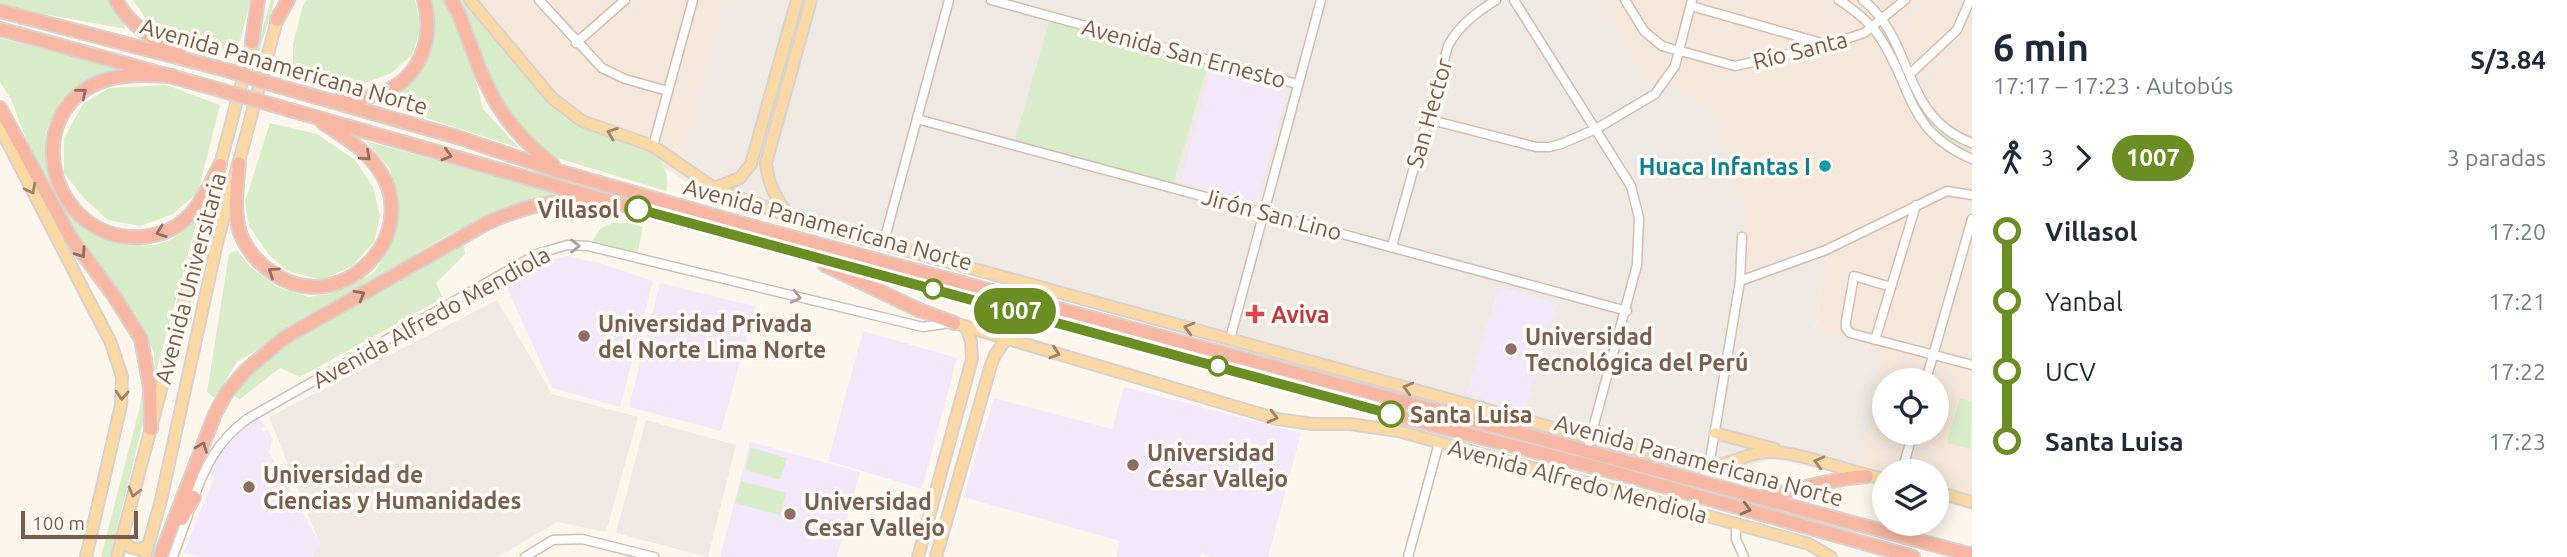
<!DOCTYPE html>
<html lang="es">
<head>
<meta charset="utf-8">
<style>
  body { margin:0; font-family:Ubuntu,sans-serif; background:#f6f6f7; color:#1f2937; height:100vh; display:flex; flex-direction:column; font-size:26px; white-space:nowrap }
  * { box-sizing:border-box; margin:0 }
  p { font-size:23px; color:#747a83 }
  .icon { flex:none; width:38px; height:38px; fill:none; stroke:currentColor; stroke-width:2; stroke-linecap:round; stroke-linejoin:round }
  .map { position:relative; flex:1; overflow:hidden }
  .drawer { display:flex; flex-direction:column; background:#fff; width:595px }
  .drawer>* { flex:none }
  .badge { padding:0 14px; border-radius:23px; font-size:24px; line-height:46px }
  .fabs { position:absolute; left:1872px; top:368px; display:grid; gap:14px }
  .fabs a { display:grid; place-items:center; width:77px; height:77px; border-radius:50%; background:#fff; box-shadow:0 4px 18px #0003; font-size:35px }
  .scale { position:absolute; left:21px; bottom:18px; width:117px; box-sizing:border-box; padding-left:7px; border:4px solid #7a5c4d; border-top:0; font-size:19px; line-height:24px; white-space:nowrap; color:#7a5c4d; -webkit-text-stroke:5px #fffaf3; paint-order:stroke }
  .map>.badge { position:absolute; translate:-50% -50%; box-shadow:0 0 0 4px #fff }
  .legs { display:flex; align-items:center; gap:10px; height:77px; padding:0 21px; font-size:23px }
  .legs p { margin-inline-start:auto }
  .headline { display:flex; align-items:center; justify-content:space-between; height:119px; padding:0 21px }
  h1 { font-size:38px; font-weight:600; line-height:52px }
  ul { padding:0 21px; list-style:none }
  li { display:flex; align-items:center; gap:24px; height:70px; font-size:26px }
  li i { display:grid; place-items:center; width:10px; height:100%; margin:0 9px; background:currentColor }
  li i::after { content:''; width:18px; height:18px; margin:-9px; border:5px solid; border-radius:50%; background:#fff }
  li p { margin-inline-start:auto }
  li:first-child i { background:linear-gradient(#0000 50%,currentColor 0) }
  li:last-child i { background:linear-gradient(currentColor 50%,#0000 0) }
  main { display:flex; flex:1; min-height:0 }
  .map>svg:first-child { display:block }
</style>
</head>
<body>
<main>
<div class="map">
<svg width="1972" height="557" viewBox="0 0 1972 557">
  <rect width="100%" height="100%" fill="#fdf6ec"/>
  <!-- residential -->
  <g fill="#f5e8da" fill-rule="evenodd">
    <path d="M455 0H724L682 157 689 183 636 151 573 132Z"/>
    <path d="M1597 0H1972V510L1937 500V471H1885V486L1834 472 1863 463 1815 331 1825 265 1746 272V214L1648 83ZM1885 380H1937V432H1885Z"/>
  </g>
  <!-- industrial -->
  <g fill="#efe9e4">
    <path d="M724 0H1597L1648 83 1660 77 1715 114 1746 214V272L1804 250 1825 265 1815 330 1881 348 1863 463 1834 472 1773 459 1714 474 1533 431 804 227 689 183 682 157Z"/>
    <path d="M497 300 552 394 638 417 606 532 557 522 498 557H312L320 544 269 417Z"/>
    <path d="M646 420 736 445 708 557 616 533Z"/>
  </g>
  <!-- education -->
  <g fill="#f3e8fa">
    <path d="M1212 66 1288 87 1257 203 1181 182Z"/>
    <path d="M567 256 600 263 653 281 620 407 552 388 506 285 551 260Z"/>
    <path d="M660 283 755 306 721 431 629 407Z"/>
    <path d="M1499 286 1557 304 1524 412 1466 394Z"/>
    <path d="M863 331 957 358 922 489 828 461Z"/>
    <path d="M1124 387 1301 433 1268 557H1211L1201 554 1200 557H1116L1120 541 963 497 994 398 1112 429Z"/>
    <path d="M251 418 254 421 260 418 265 426 261 429 263 432 268 431 273 439 269 452 320 544 312 557H198L184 552 214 477 207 470 243 428 241 425Z"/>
    <path d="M750 442 860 472 837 557H720Z"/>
  </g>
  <!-- green -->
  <g fill="#d8ecc9">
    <path d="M0 0H110L126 29 0 6Z"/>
    <path d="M133 0H250V3L236 54 149 23Z"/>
    <path d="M271 0H275L259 52 256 51Z"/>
    <path d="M307 0H415L421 27 412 55 391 73 358 86 293 70V44L303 5Z"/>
    <path d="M429 0H446L470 56 483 109 519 148 379 103 402 89 420 69Z"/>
    <path d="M457 0H465L531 84 568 121 652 151C663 160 671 178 666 191L554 157 529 140 501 107Z"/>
    <path d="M1049 22 1208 65 1173 184 1015 140Z"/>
    <path d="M1883 27 1925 112 1943 131 1970 145V149L1966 150C1956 145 1945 140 1937 132 1908 105 1905 61 1881 30Z"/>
    <path d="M0 38 124 70C114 72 101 73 92 78 77 85 51 113 47 130 38 165 65 219 97 236 104 240 115 240 123 242 158 251 174 242 198 217L155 376 154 352 127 302 76 235 31 152 11 99 0 82Z"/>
    <path d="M166 85 220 105 198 192 173 214 140 226 108 220 85 199 64 173V138L83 104 109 88Z"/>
    <path d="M270 123 317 134 355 160 373 187 380 216 374 242 352 266 322 280 288 271 269 255 249 226 245 202Z"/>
    <path d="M366 141 559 194 506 206 446 236 237 362 215 398 207 392 229 254 237 250 250 267 277 287 309 297 333 293 374 273 390 247 398 211 390 169Z"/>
    <path d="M612 223H629L643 227 637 255 591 243 601 228Z"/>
    <path d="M463 242 465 254 436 283 443 298 300 377 280 368 240 399 233 396 241 383 281 347Z"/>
    <path d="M139 372H144L145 414 110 557H101L139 410 143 388Z"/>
    <path d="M1960 398 1972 402 1970 449 1947 443Z"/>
    <path d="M751 448 787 458 780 480 745 470Z"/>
    <path d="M741 481 786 493 780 515 735 503Z"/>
  </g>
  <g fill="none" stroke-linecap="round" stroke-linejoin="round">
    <defs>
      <g id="minor">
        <path d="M539 0 602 68 625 79 668 91"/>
        <path d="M991 0 1297 84"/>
        <path d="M1514 0 1631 186 1639 218 1637 265 1589 443"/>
        <path d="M1625 0 1644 31 1662 46 1735 66 1828 45 1864 33 1905 0"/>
        <path d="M1839 0C1854 10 1869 21 1879 36 1914 88 1905 130 1972 159"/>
        <path d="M1863 0C1916 42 1900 116 1972 143"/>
        <path d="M1691 6 1825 44"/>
        <path d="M576 43 625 0"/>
        <path d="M1910 74 1957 30 1970 0"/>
        <path d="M917 119 1627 311"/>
        <path d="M1427 119 1536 147H1549L1561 144 1596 129 1655 94 1675 66 1692 0"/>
        <path d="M653 146 693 0"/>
        <path d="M883 245 949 0"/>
        <path d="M1392 246 1448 46C1459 25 1476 13 1496 0"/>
        <path d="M1740 281 1826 250 1947 191 1972 195"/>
        <path d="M1891 287 1854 276 1846 321V328L1850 333 1972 365"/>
        <path d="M1230 339 1321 0"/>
        <path d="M1875 340 1916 205"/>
        <path d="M1926 380 1972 219"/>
        <path d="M1709 466 1740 281 1742 237"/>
        <path d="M1902 471 1913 432"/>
        <path d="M193 500C206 464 217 442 247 419L537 254 567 245 588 246 923 327 951 323"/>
        <path d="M1736 524V539L1744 557"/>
        <path d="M173 557 188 515"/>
        <path d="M525 557 553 540 582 539 654 557"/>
        <path d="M1408 557 1439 443"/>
      </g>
      <g id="major">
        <path d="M470 0 552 98 582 121 653 146 714 188 810 224 1590 438 1701 466C1725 468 1743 454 1766 452 1797 450 1851 473 1885 479"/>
        <path d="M0 128 111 343 122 377 121 405 86 557"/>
        <path d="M714 188 740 178 751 164 797 0"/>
        <path d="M789 215C776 199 768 184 766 163L811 0"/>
        <path d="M954 323 1277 419 1313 424H1350L1398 431 1809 544 1831 557"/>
        <path d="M1715 433 1775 449"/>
        <path d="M1937 492 1972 502"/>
        <path d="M122 537C127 549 138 552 148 545"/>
        <path d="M117 557 254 36"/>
        <path d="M145 557 161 500 217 243 279 13"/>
        <path d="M918 557 972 359 971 341 966 327"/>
        <path d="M936 557 991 365 995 355 1006 339"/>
      </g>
      <g id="highway">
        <path d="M116 0C130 26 153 39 179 52"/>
        <path d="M451 0 458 12C484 79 492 118 553 165"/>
        <path d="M0 11 230 71"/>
        <path d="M277 20 288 0"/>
        <path d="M0 29 224 91"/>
        <path d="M252 42 258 0"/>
        <path d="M173 76C152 75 130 73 109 79 15 106 48 244 143 237 160 235 178 228 190 215 203 201 211 182 220 165"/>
        <path d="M278 86 457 137 561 172 736 222 1972 555"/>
        <path d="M339 100C352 99 365 99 378 94 419 81 435 40 424 0"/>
        <path d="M273 105 601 199 1444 428 1617 473 1913 557"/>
        <path d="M0 108 71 238 114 296 141 339 150 387 151 429"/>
        <path d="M239 163C237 186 233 210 240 233 246 249 259 264 274 274 342 320 426 232 377 167 364 148 341 135 323 123"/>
        <path d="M825 265 919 310 954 323"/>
        <path d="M1765 496C1800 490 1832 478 1867 476"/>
        <path d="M182 519 194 497"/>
        <path d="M160 557 215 414 227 392 246 370 284 338 487 223C524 206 551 201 591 199"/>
      </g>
    </defs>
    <!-- minor casing -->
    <use href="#minor" stroke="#d1beb0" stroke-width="11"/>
    <!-- major casing -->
    <use href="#major" stroke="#dad1cd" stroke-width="14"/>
    <!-- highway casing -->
    <use href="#highway" stroke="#dad1cd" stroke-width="16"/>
    <!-- minor -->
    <use href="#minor" stroke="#fff" stroke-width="8"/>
    <!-- major -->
    <use href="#major" stroke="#fbd9a5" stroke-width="10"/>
    <!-- highway -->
    <use href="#highway" stroke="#f7b7a3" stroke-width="12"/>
    <defs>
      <g id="highway-bridge">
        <path d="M230 71 278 86"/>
        <path d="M224 91 273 105"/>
      </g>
    </defs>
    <!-- highway-bridge casing -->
    <use href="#highway-bridge" stroke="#dad1cd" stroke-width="16" stroke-linecap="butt"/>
    <!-- highway-bridge -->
    <use href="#highway-bridge" stroke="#f7b7a3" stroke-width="12"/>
  </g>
  <!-- one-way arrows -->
  <defs><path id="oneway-chevron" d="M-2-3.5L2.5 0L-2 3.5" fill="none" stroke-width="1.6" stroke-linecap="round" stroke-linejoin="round" transform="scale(1.75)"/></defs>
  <g stroke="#936e5e">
    <use href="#oneway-chevron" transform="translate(82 93) rotate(-39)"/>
    <use href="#oneway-chevron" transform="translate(447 155) rotate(16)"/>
    <use href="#oneway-chevron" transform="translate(366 156) rotate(42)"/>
    <use href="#oneway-chevron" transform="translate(161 232) rotate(160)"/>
    <use href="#oneway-chevron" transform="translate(81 253) rotate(55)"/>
    <use href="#oneway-chevron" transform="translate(273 272) rotate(-146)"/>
    <use href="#oneway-chevron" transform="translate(360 295) rotate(-30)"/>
    <use href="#oneway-chevron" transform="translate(202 447) rotate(-69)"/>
    <use href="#oneway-chevron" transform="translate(1746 509) rotate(15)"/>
  </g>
  <g stroke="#a18267">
    <use href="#oneway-chevron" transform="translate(612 133) rotate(-160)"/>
    <use href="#oneway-chevron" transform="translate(31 189) rotate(63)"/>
    <use href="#oneway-chevron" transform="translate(1189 328) rotate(-165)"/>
    <use href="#oneway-chevron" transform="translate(1055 353) rotate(18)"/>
    <use href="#oneway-chevron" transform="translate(1408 388) rotate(-165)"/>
    <use href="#oneway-chevron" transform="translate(122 395) rotate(93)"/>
    <use href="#oneway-chevron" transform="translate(1273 417) rotate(14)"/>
    <use href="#oneway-chevron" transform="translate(1819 462) rotate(-165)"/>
    <use href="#oneway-chevron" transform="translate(134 492) rotate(105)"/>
  </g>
  <g stroke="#af9d94">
    <use href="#oneway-chevron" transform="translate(575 246)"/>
    <use href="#oneway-chevron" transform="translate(796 297) rotate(13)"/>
  </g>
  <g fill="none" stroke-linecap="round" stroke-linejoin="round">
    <defs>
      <path id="line-1" d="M638 209 1391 414"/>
    </defs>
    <!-- line-1 casing -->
    <use href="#line-1" stroke="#fff" stroke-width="16"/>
    <!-- line-1 -->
    <use href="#line-1" stroke="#6b8e23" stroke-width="10"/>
  </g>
  <!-- markers -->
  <circle fill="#0f9aa8" stroke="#fffaf3" stroke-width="2.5" cx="1825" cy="166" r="7"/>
  <g fill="#fff" stroke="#6b8e23" stroke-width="3.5">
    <circle cx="638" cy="209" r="12"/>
    <circle cx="933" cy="289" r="9"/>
    <circle cx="1218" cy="366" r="9"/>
    <circle cx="1391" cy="414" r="12"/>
  </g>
  <path fill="#e0444e" stroke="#fffaf3" stroke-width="2.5" d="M1251.5 303.5h7v7h7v7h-7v7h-7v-7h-7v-7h7z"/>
  <g fill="#8d6e63" stroke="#fffaf3" stroke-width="2.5">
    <circle cx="584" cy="336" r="7"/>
    <circle cx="1511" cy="349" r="7"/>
    <circle cx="1133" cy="465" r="7"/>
    <circle cx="249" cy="487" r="7"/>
    <circle cx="790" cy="514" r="7"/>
  </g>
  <g text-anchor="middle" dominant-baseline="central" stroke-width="7" stroke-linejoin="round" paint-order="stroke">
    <!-- street labels -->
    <g font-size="23" fill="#7a5c4d" stroke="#fffaf3">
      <text transform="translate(1800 50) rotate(-14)">Río Santa</text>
      <text transform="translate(1184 53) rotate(15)">Avenida San Ernesto</text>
      <text transform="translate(284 66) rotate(16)">Avenida Panamericana Norte</text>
      <text transform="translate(1429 113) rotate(-74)">San Hector</text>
      <text transform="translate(1272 214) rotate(15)">Jirón San Lino</text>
      <text transform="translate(828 224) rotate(15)">Avenida Panamericana Norte</text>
      <text transform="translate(190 278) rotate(-75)">Avenida Universitaria</text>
      <text transform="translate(431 317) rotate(-29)">Avenida Alfredo Mendiola</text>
      <text transform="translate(1699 460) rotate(15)">Avenida Panamericana Norte</text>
      <text transform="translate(1578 481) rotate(15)">Avenida Alfredo Mendiola</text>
    </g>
    <!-- culture labels -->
    <g font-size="23" font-weight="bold" fill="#0d838f" stroke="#fffaf3" text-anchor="end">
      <text x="1811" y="166">Huaca Infantas I</text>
    </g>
    <!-- stop labels -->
    <g font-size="23" font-weight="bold" fill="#7a5c4d" stroke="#fffaf3" text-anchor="end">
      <text x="619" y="209">Villasol</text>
      <text x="1410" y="414" text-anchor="start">Santa Luisa</text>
    </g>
    <!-- health labels -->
    <g font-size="23" font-weight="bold" fill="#be3a42" stroke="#fffaf3" text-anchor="start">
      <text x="1271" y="314">Aviva</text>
    </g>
    <!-- education labels -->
    <g font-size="23" font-weight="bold" fill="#785e54" stroke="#fffaf3" text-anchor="start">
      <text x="598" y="323">Universidad Privada<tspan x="598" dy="26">del Norte Lima Norte</tspan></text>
      <text x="1525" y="336">Universidad<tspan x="1525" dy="26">Tecnológica del Perú</tspan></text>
      <text x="1147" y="452">Universidad<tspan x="1147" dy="26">César Vallejo</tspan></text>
      <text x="263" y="474">Universidad de<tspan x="263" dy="26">Ciencias y Humanidades</tspan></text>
      <text x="804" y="501">Universidad<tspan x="804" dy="26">Cesar Vallejo</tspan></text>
    </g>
  </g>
</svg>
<div class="fabs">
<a><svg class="icon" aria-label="locate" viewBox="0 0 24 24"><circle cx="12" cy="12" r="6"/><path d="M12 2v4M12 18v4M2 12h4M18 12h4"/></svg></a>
<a><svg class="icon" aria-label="layers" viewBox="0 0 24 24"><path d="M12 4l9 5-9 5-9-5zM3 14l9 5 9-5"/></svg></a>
</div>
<div class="scale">100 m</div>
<b class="badge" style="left:1015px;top:311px;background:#6b8e23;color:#fff">1007</b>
</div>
<section class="drawer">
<div class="headline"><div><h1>6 min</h1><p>17:17 – 17:23 · Autobús</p></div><b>S/3.84</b></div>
<div class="legs"><svg class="icon" aria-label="walk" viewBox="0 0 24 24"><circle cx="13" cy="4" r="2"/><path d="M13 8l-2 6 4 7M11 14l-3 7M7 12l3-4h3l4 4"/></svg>3<svg class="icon" aria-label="forward" viewBox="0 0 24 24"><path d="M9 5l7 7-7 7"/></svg><b class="badge" style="background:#6b8e23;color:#fff">1007</b><p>3 paradas</p></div>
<ul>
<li><i style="color:#6b8e23"></i><b>Villasol</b><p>17:20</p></li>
<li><i style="color:#6b8e23"></i><span>Yanbal</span><p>17:21</p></li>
<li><i style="color:#6b8e23"></i><span>UCV</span><p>17:22</p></li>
<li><i style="color:#6b8e23"></i><b>Santa Luisa</b><p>17:23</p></li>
</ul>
</section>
</main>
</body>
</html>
